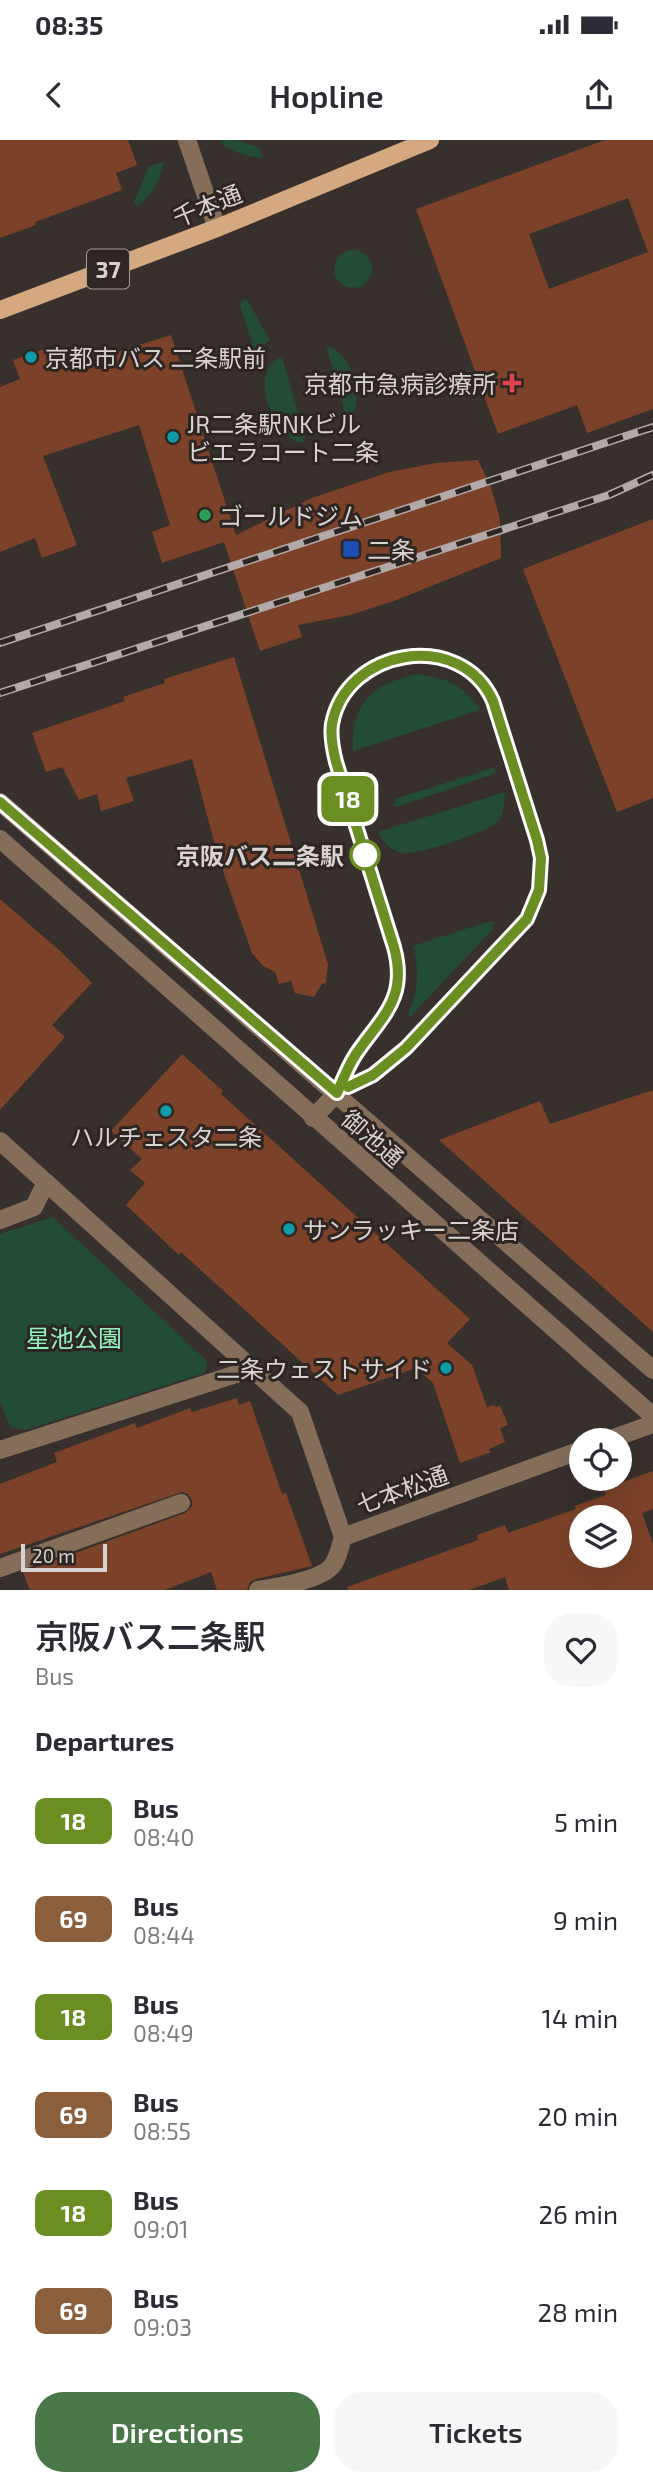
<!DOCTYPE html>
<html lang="en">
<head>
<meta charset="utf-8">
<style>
  body { margin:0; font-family:"Exo 2","Noto Sans JP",sans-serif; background:#f7f7f7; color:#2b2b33; height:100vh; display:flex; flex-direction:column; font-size:26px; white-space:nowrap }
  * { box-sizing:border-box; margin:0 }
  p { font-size:23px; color:#7c7c81 }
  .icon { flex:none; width:38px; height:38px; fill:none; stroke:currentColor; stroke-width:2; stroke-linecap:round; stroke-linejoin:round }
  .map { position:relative; height:1450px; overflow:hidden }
  .side { display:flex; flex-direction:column; background:#fff; flex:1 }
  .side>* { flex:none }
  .badge { padding:0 14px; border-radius:10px; font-size:24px; line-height:46px }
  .controls { position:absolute; left:569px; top:1288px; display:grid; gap:14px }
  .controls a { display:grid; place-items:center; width:63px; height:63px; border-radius:50%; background:#fff; box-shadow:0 7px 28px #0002; font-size:35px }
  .scale { position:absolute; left:21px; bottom:18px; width:86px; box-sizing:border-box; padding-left:7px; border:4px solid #d8d2d0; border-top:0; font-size:19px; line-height:24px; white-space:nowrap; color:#d8d2d0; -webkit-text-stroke:5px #2e2622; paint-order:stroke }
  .map>.badge { position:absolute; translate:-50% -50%; box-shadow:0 0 0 4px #fff }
  h2 { padding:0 35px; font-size:26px; line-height:63px }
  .round { display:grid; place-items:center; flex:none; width:74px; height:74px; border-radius:28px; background:#f7f7f7 }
  .head { display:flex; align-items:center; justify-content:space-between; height:119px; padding:0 35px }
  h1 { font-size:33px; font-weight:600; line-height:52px }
  .action { display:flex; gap:14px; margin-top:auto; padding:14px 35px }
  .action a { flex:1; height:80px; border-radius:28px; background:#4a7747; color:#fff; font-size:28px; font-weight:600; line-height:80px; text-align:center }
  .action a+a { background:#f7f7f7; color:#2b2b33 }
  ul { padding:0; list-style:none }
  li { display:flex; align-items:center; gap:21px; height:98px; padding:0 35px }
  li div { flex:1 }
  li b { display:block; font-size:26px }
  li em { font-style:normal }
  li .badge { min-width:77px; font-weight:700; text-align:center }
  .status { display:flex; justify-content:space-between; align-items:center; height:49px; padding:0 35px; background:#fff; direction:ltr }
  .status svg { height:19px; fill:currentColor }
  header { display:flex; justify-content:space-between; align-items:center; height:91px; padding:0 35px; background:#fff; font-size:32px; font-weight:600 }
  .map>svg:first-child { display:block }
</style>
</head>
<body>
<div class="status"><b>08:35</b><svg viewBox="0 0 49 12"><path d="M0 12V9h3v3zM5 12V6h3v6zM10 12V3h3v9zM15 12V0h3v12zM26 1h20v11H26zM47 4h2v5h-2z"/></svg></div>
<header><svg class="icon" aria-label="back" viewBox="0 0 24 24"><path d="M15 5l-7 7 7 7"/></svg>Hopline<svg class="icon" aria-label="share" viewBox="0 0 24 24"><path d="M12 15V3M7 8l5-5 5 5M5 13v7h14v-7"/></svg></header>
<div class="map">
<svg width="653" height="1450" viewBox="0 0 653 1450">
  <rect width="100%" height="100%" fill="#38302c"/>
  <!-- green -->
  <g fill="#234c36">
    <path d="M225 0H237L260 8 263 18C247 17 232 12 219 2Z"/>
    <path d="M164 22C160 40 152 57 137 66L134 62 149 26Z"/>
    <circle cx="353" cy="129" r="19"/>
    <path d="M243 159 248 161 270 200 257 211 254 210 240 165Z"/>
    <path d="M326 205C332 208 340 213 344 218 356 233 361 273 349 288Z"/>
    <path d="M282 217 306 301 299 303C272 293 247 229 282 217Z"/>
    <path d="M417 534C447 538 462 544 480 570L353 611C351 563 372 544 417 534Z"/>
    <path d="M493 628 495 629V633L491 635 397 667 394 666 395 659Z"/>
    <path d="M505 652C504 660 504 671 500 679 494 691 416 716 402 713 391 711 383 701 378 692Z"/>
    <path d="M490 781 494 782 493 789 410 877 408 874C419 846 420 834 413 806Z"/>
    <path d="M53 1077 207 1221 205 1233 25 1290 10 1287 0 1261V1094Z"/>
  </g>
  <!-- building -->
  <g fill="#7c4229" fill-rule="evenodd">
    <path d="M0 0H128L137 25 116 33 122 50 35 82 36 85 0 98Z"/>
    <path d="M605 0H653V269L587 293 577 265 498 294 416 69ZM628 58 648 112 549 149 529 94Z"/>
    <path d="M171 195 236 395 312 358 389 332 436 323 478 320 491 347 500 379 501 418 394 461 350 475 298 485 302 497 260 511 224 402 162 423 152 392 170 385 139 285 43 316 77 405 42 418 35 398 0 412V247L20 239 13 220 47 208 56 231Z"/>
    <path d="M653 379V658L617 672 523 429Z"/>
    <path d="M234 517 328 824 326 843 322 844 314 857 295 853 291 841 279 844 275 832 263 826 252 813 219 720 192 619 126 638 134 661 101 671 97 654 79 660 62 627 46 632 32 593 125 561 123 557 165 543 164 539Z"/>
    <path d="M0 759 59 810 92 843 52 885 65 897 0 970Z"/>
    <path d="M182 914 223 951 221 954 470 1179 447 1203 472 1225 487 1267 494 1265 496 1267 500 1266 508 1285 500 1288 505 1302 489 1309 491 1312 460 1323 433 1243 416 1228 338 1255 181 1112 179 1115 126 1065 145 1043 130 1030 142 1019 111 991Z"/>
    <path d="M653 950V1192L439 1000 540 961 550 984Z"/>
    <path d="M237 1258 239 1265 250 1261 282 1354 286 1353 312 1426 256 1439 250 1442 247 1450H217L211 1432 165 1450H30L23 1432 185 1373 192 1366V1360L188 1354 182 1352 0 1414V1344L57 1322 54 1313 135 1283 137 1288 190 1268 192 1272Z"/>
    <path d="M653 1331V1369L642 1373 653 1404V1450H509L505 1437 469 1450H348L347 1447 478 1400 477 1395 505 1385 508 1393 576 1369 575 1366 606 1355 604 1349ZM581 1377H620V1416H581Z"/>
  </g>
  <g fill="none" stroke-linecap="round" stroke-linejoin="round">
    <!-- minor -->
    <g stroke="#846e5a" stroke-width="18">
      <path d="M187 0 217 88"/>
      <path d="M0 662 653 1230"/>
      <path d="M0 699 653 1276"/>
      <path d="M313 978 337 953"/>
      <path d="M0 1001 300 1272 343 1397"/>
      <path d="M0 1080 34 1067 46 1042"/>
      <path d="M608 1300 653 1284"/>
      <path d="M0 1310 252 1229"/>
      <path d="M343 1397 581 1310"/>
      <path d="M0 1428 181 1363"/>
      <path d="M258 1450C276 1447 318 1441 331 1427 338 1420 340 1406 343 1397"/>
    </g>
    <!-- major -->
    <path stroke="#d5a880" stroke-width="18" d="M0 170 217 88 430 0"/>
    <defs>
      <g id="rail">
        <path d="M0 503 653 287"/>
        <path d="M0 553 609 355 653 335"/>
      </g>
    </defs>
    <!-- rail casing -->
    <use href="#rail" stroke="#b1aaa8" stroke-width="8"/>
    <!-- rail -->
    <use href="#rail" stroke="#2e2622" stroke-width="5" stroke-dasharray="16" stroke-linecap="butt"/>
  </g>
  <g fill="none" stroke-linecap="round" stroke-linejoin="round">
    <defs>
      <path id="line" d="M0 662 337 953C343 940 348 926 356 914 383 875 408 858 394 807L336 622C333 610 330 597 332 584 346 508 461 489 493 561L537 700 541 718 539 750 527 779 406 908 373 935 348 947"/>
    </defs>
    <!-- line casing -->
    <use href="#line" stroke="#fff" stroke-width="16"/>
    <!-- line -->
    <use href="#line" stroke="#6b8e23" stroke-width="10"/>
  </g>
  <!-- markers -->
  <g fill="#0f9aa8" stroke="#2e2622" stroke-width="2.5">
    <circle cx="31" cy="217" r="7"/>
    <circle cx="173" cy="297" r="7"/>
    <circle cx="166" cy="971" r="7"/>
    <circle cx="289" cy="1089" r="7"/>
    <circle cx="446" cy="1228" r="7"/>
  </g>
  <path fill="#e0444e" stroke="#2e2622" stroke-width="2.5" d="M508.5 232.5h7v7h7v7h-7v7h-7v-7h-7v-7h7z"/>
  <circle fill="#2e9e5b" stroke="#2e2622" stroke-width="2.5" cx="205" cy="375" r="7"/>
  <rect fill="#1a4fb4" stroke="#2e2622" stroke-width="2.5" x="342" y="400" width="18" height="18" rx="3.5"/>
  <circle fill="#fff" stroke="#6b8e23" stroke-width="3.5" cx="365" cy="715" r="14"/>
  <g text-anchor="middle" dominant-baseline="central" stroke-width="6" stroke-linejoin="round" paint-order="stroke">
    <!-- shield labels -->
    <rect fill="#2e2622" stroke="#a59e9c" stroke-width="2" x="87" y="109.5" width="42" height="39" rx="5"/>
    <g font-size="23" font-weight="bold" fill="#d8d2d0">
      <text x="108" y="129">37</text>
    </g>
    <!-- street labels -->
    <g font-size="24" fill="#d8d2d0" stroke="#2e2622">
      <text transform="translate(207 65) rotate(-22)">千本通</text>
      <text transform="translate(373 998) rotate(41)">御池通</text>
      <text transform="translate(402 1349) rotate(-20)">七本松通</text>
    </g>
    <!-- poi labels -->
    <g font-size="24" fill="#d8d2d0" stroke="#2e2622" text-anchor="start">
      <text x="45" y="217">京都市バス 二条駅前</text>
      <text x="496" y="243" text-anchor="end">京都市急病診療所</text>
      <text x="187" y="283">JR二条駅NKビル<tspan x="187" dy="28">ビエラコート二条</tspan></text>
      <text x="219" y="375">ゴールドジム</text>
      <text x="367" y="409">二条</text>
      <text x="166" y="996" text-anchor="middle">ハルチェスタ二条</text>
      <text x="303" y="1089">サンラッキー二条店</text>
      <text x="432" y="1228" text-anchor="end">二条ウェストサイド</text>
    </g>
    <!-- stop labels -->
    <g font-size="24" font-weight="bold" fill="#d8d2d0" stroke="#2e2622" text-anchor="end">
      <text x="344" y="715">京阪バス二条駅</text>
    </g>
    <!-- park labels -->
    <g font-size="24" fill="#91f2bd" stroke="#2e2622">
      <text x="74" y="1197">星池公園</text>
    </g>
  </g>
</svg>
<div class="controls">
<a><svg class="icon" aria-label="locate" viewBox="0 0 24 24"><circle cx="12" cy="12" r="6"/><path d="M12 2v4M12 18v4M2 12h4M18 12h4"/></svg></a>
<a><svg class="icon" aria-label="layers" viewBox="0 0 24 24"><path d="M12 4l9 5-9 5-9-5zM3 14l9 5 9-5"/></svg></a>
</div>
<div class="scale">20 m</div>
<b class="badge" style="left:348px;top:659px;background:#6b8e23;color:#fff">18</b>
</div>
<section class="side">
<div class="head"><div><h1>京阪バス二条駅</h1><p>Bus</p></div><a class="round"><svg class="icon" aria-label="heart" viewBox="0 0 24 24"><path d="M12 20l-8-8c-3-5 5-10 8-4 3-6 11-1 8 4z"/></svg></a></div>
<h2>Departures</h2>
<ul>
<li><span class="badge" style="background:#6b8e23;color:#fff">18</span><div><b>Bus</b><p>08:40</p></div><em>5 min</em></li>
<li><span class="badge" style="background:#8b5e3c;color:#fff">69</span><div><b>Bus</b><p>08:44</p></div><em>9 min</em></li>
<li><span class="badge" style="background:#6b8e23;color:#fff">18</span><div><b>Bus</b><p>08:49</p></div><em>14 min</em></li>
<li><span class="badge" style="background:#8b5e3c;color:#fff">69</span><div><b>Bus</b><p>08:55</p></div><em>20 min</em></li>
<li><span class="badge" style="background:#6b8e23;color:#fff">18</span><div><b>Bus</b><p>09:01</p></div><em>26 min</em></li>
<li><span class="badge" style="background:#8b5e3c;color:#fff">69</span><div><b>Bus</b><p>09:03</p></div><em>28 min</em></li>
</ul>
<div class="action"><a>Directions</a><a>Tickets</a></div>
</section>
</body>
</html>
